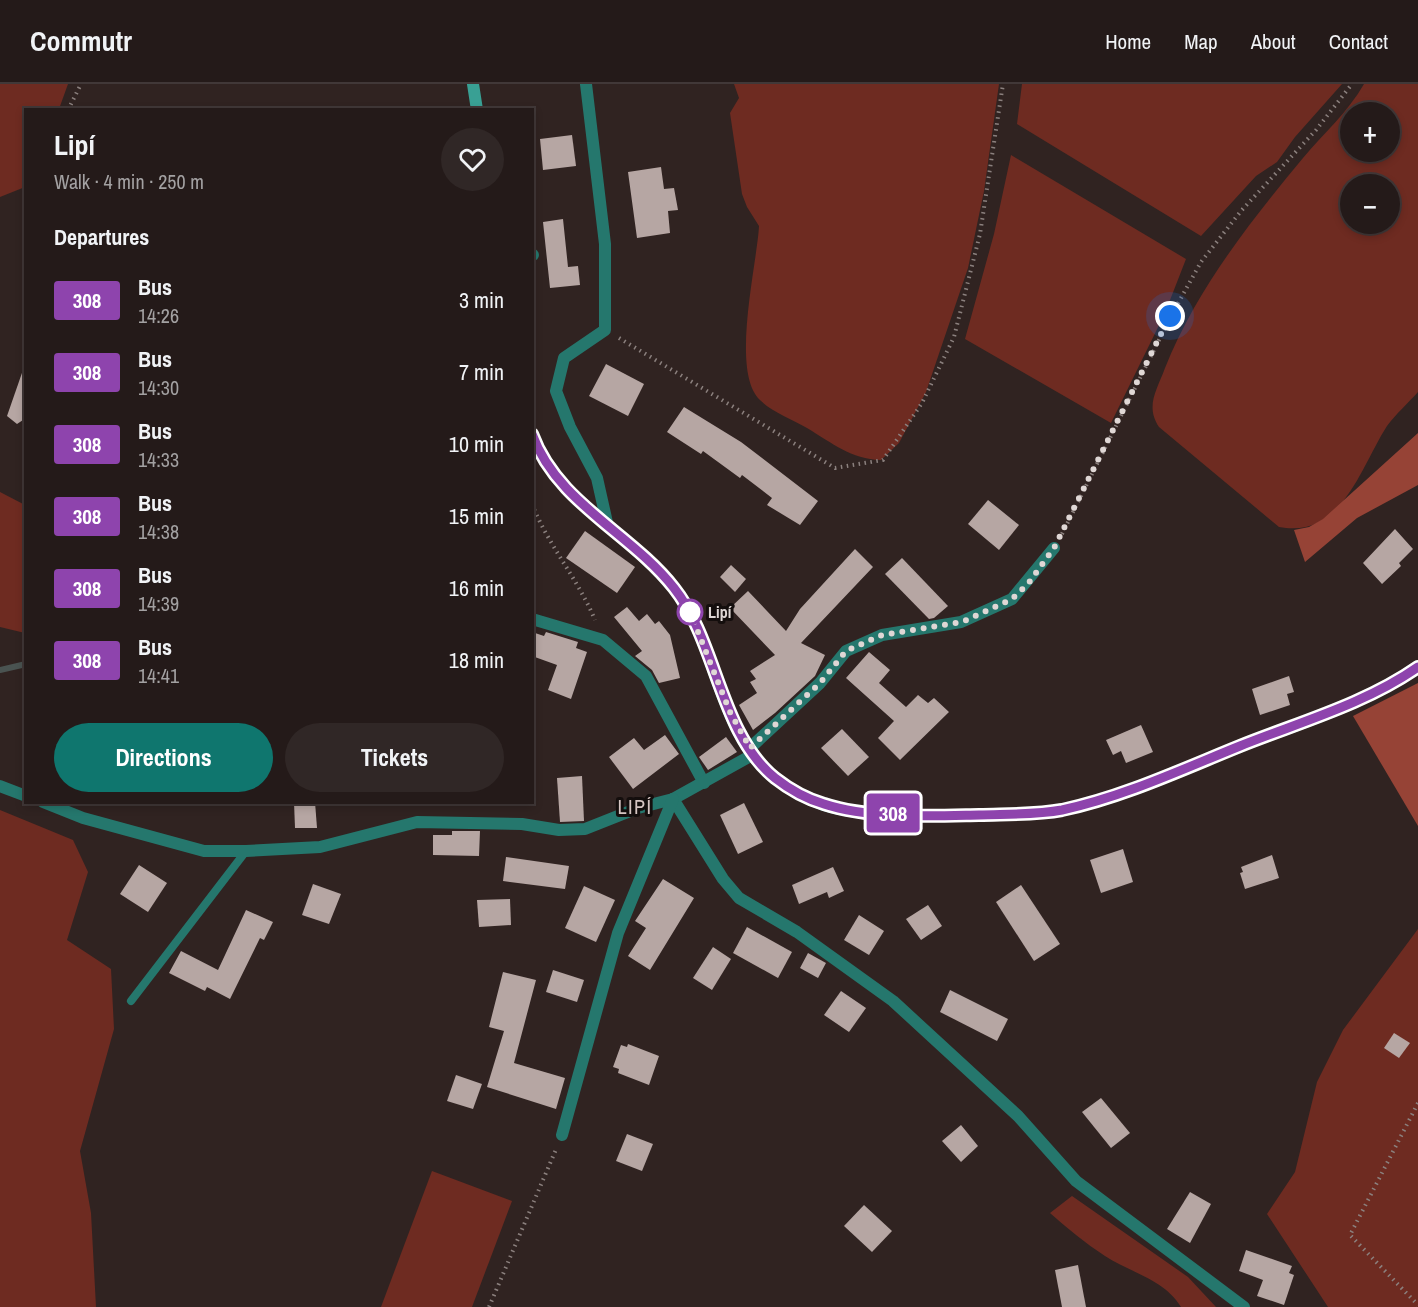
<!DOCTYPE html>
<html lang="en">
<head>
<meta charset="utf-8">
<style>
  body { margin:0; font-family:"Archivo Narrow",sans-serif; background:#302726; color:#f1f3f6; height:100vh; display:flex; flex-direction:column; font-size:22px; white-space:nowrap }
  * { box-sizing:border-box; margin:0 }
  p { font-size:20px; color:#a3a1a2 }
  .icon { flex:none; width:33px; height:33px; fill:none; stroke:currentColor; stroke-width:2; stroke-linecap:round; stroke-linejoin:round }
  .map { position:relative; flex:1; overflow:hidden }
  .drawer { position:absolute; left:24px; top:24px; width:510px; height:696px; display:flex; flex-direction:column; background:#241a19; border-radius:0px; box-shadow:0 3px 9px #0003,0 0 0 2px #413838 }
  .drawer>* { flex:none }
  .badge { padding:0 12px; border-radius:4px; font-size:21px; line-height:39px }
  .buttons { position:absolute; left:1340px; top:18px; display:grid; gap:12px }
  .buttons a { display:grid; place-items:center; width:60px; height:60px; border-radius:50%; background:#241a19; box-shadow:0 3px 9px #0003,0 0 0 2px #413838; font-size:30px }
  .you { position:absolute; width:30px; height:30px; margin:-15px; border:4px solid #fff; border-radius:50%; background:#1a73e8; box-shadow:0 0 0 9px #1a73e833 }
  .map>.badge { position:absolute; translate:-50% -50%; box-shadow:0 0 0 3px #fff }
  h2 { padding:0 30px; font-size:22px; line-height:54px }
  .round { display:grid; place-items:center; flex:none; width:63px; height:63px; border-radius:32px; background:#302726 }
  .overview { display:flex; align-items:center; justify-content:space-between; height:102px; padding:0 30px }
  h1 { font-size:28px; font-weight:700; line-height:45px }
  .button { display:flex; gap:12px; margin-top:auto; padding:12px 30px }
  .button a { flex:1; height:69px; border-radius:36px; background:#0f766e; color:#fff; font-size:24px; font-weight:700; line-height:69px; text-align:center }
  .button a+a { background:#302726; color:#f1f3f6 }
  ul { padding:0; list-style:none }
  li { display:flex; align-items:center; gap:18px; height:72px; padding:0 30px }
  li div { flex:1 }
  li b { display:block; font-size:22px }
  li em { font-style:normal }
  li .badge { min-width:66px; font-weight:700; text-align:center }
  header { display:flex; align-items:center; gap:36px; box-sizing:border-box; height:84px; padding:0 30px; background:#241a19; border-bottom:2px solid #413838 }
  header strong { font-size:28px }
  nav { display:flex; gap:33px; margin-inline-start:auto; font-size:21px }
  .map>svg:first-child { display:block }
</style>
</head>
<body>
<header>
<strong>Commutr</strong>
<nav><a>Home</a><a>Map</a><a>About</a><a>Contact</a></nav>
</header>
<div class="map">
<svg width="1418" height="1223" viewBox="0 0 1418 1223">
  <rect width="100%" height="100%" fill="#302321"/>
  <!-- green -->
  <g fill="#6e2b21" fill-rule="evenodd">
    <path d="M0 0H68L59 25 26 26 25 103 0 113Z"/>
    <path d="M734 0H999L984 107 968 184 926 308 899 359 881 376C851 375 832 359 807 344 792 335 772 328 760 316 730 288 757 181 759 142L747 123 742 110 730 29 739 14Z"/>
    <path d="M1022 0H1342L1295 53 1277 78 1256 92 1201 152 1017 40Z"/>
    <path d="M1364 0H1418V308C1408 319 1396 330 1387 342 1360 384 1342 455 1279 443L1159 343C1145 322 1157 306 1165 284 1196 206 1250 138 1303 74 1324 49 1348 28 1364 0ZM1350 28H1389V68H1350ZM1350 100H1389V140H1350Z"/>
    <path d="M1011 71 1186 175 1165 229 1111 339 965 255 994 150Z"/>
    <path d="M0 408 25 421V549L0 543Z"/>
    <path d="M0 726 73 756 88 788 67 856 111 885 114 945 80 1067 91 1129 96 1223H0Z"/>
    <path d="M1418 845V1223H1328L1267 1130 1295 1088 1317 998 1343 946Z"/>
    <path d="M432 1087 512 1117 472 1223H381Z"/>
    <path d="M1072 1112 1188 1193 1216 1223H1181C1164 1195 1131 1189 1105 1172 1085 1159 1067 1144 1050 1129Z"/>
  </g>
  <!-- forest -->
  <g fill="#964336">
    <path d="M1418 349V401L1357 434 1305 478 1294 446 1309 443 1323 435Z"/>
    <path d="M1418 599V742L1353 632Z"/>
  </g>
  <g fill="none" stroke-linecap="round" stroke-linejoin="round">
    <!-- stream -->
    <path stroke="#4a5351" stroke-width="6" d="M0 586 26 580"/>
  </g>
  <!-- building -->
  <g fill="#b6a6a3">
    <path d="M572 51 576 82 543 86 540 55Z"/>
    <path d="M661 83 664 105 674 104 678 126 668 127 670 149 637 154 628 88Z"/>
    <path d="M563 135 568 183 578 182 580 201 550 204 543 138Z"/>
    <path d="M606 280 644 300 628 332 589 312Z"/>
    <path d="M23 286H26V334L17 340 7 332Z"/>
    <path d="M684 323 741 358 818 417 800 441 767 421 772 414 742 391 740 394 703 367 701 370 667 348Z"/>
    <path d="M988 416 1019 441 999 466 968 440Z"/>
    <path d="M1395 445 1413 465 1399 479 1401 482 1382 500 1363 479Z"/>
    <path d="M585 447 635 483 617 509 566 474Z"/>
    <path d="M855 465 873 483 801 559 825 571 815 592 775 629 753 646 739 621 757 609 750 598 756 595 750 587 775 571 730 524 748 507 786 547 800 525Z"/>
    <path d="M902 474 948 522 934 534 929 535 885 490Z"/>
    <path d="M731 481 746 495 735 508 720 493Z"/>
    <path d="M627 523 639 537 647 530 655 540 659 537 670 551 680 594 659 599 652 586 635 572 642 567 614 533Z"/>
    <path d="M532 548 544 552 546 548 578 558 576 564 587 568 571 615 548 606 557 581 532 572Z"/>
    <path d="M869 568 890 586 879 599 906 623 918 611 928 619 934 614 949 628 900 676 878 654 894 637 846 594Z"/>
    <path d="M1289 592 1294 608 1287 610 1290 621 1260 631 1252 605Z"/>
    <path d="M1141 641 1153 668 1126 679 1121 667 1113 671 1106 656Z"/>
    <path d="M842 645 869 673 848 692 821 664Z"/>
    <path d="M665 651 679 670 633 705 609 673 634 654 644 666Z"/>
    <path d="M726 653 737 668 708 686 699 673Z"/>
    <path d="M582 692 584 737 560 738 557 694Z"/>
    <path d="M294 718H315L317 744H295Z"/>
    <path d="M744 719 763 758 738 770 720 731Z"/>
    <path d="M452 747H480L479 772 433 771V751H452Z"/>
    <path d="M1123 765 1133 798 1101 809 1090 776Z"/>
    <path d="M1272 771 1279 794 1245 805 1240 789 1243 788 1241 783Z"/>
    <path d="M506 773 569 782 565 805 503 797Z"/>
    <path d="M139 781 167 799 148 828 120 810Z"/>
    <path d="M833 783 844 807 829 814 827 808 799 820 792 801Z"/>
    <path d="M663 795 694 814 650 886 628 872 646 844 635 837Z"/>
    <path d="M313 800 341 810 329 840 302 831Z"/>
    <path d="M1021 801 1060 860 1034 877 996 818Z"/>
    <path d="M584 802 615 816 596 858 565 844Z"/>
    <path d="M510 815 511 841 479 843 477 816Z"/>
    <path d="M928 821 942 842 921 856 906 835Z"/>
    <path d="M246 826 273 838 264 856 260 854 230 915 207 903 205 907 169 889 181 867 218 886Z"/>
    <path d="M859 831 884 847 869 871 844 856Z"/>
    <path d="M747 843 792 868 778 894 733 869Z"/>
    <path d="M713 863 731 875 712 906 693 894Z"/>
    <path d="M808 869 826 879 818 894 800 884Z"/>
    <path d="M553 886 584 896 577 918 546 908Z"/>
    <path d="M503 888 536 896 514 979 565 994 556 1025 487 1003 504 947 489 943Z"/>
    <path d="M950 906 1008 935 997 957 940 928Z"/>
    <path d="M841 907 866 924 849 948 824 931Z"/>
    <path d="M1394 949 1410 959 1399 974 1384 964Z"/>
    <path d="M628 960 659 972 649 1001 618 989 619 985 613 983 621 961 627 963Z"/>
    <path d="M456 991 482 1000 473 1025 447 1017Z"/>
    <path d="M1101 1014 1130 1049 1111 1064 1082 1028Z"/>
    <path d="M961 1041 978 1062 961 1078 942 1057Z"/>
    <path d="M627 1050 653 1060 642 1087 616 1077Z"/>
    <path d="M1190 1108 1211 1120 1190 1159 1167 1145Z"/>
    <path d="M864 1121 892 1147 872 1168 844 1142Z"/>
    <path d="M1246 1166 1292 1182 1289 1189 1294 1191 1284 1221 1257 1212 1263 1196 1239 1187Z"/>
    <path d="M1078 1181 1086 1223H1062L1055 1186Z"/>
  </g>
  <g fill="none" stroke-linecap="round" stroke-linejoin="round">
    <!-- path -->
    <g stroke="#8b807e" stroke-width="4" stroke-dasharray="1.5 4.5" stroke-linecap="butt">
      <path d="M68 26 81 0"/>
      <path d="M619 254 835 384 883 376 922 319 954 253 980 150 1003 0"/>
      <path d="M532 420C548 461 578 495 595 536"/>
      <path d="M1062 450 1171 232 1201 178 1241 127 1316 46 1352 0"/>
      <path d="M1418 1019 1350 1151 1418 1221"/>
      <path d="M489 1223 557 1063"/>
    </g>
    <!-- lane -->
    <path stroke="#25776d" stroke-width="8" d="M131 917 246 767"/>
    <!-- street -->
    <g stroke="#25776d" stroke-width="12">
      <path d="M586 0 605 160V246L564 274 556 307 570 343 597 394 608 443"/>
      <path d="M532 170 533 171"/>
      <path d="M532 535 603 556 646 592 704 699"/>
      <path d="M750 664 820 599 846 567 882 551 961 538 1012 515 1054 464"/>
      <path d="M754 670 673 715 723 795 739 814 797 848 893 917 1018 1032 1076 1097 1244 1223"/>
      <path d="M0 702 26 712"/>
      <path d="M43 718 83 734 204 767H246L320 763 417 738 522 740 559 746 585 745 638 724 673 715"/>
      <path d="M562 1051 618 849 673 715"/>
    </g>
    <!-- secondary -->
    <g stroke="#39a094" stroke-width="12">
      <path d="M473 0 477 26"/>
      <path d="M532 350C557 419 631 449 674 504 717 559 718 649 775 694 789 705 807 715 824 721 870 735 931 732 979 731 1005 730 1031 731 1057 727 1118 716 1178 687 1235 664 1297 640 1363 621 1418 583"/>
    </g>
  </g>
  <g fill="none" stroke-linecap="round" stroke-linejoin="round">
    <defs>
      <path id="line" d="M532 350C557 419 631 449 674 504 717 558 720 650 775 694 789 705 807 715 824 720 870 735 931 732 979 731 1007 730 1035 731 1062 726 1123 713 1183 685 1240 662 1300 638 1365 620 1418 583"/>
    </defs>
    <!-- line casing -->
    <use href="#line" stroke="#fff" stroke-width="14"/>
    <!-- line -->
    <use href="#line" stroke="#8e44ad" stroke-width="9"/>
    <!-- walk -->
    <path stroke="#dfd7d5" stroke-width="6" stroke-dasharray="0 10.8" d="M690 528 730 628 750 664 820 599 846 567 882 551 962 538 1012 515 1028 500 1054 464 1170 232"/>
  </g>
  <!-- markers -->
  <circle fill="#fff" stroke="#8e44ad" stroke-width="3" cx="690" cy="528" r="12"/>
  <g text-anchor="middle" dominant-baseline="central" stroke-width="6" stroke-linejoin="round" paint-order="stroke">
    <!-- stop labels -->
    <g font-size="16" font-weight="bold" fill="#dfd7d5" stroke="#140e0d" text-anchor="start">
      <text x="708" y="528">Lipí</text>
    </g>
    <!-- quarter labels -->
    <g font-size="20" letter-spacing="1.5" fill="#d5c5c2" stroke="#140e0d">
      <text x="635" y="722">LIPÍ</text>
    </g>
  </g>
</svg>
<div class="buttons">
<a>+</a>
<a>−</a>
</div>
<div class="you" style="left:1170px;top:232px"></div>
<b class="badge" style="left:893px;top:729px;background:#8e44ad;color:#fff">308</b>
<section class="drawer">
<div class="overview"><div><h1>Lipí</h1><p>Walk · 4 min · 250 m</p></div><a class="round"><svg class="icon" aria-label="heart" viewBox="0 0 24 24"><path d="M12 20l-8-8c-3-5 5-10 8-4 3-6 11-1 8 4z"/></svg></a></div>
<h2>Departures</h2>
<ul>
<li><span class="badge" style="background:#8e44ad;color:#fff">308</span><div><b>Bus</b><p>14:26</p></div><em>3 min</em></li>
<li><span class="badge" style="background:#8e44ad;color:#fff">308</span><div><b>Bus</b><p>14:30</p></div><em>7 min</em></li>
<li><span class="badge" style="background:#8e44ad;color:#fff">308</span><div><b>Bus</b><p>14:33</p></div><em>10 min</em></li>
<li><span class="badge" style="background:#8e44ad;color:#fff">308</span><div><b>Bus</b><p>14:38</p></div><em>15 min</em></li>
<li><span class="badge" style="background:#8e44ad;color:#fff">308</span><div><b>Bus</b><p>14:39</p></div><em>16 min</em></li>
<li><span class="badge" style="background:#8e44ad;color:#fff">308</span><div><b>Bus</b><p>14:41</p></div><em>18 min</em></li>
</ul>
<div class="button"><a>Directions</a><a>Tickets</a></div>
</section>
</div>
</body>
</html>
